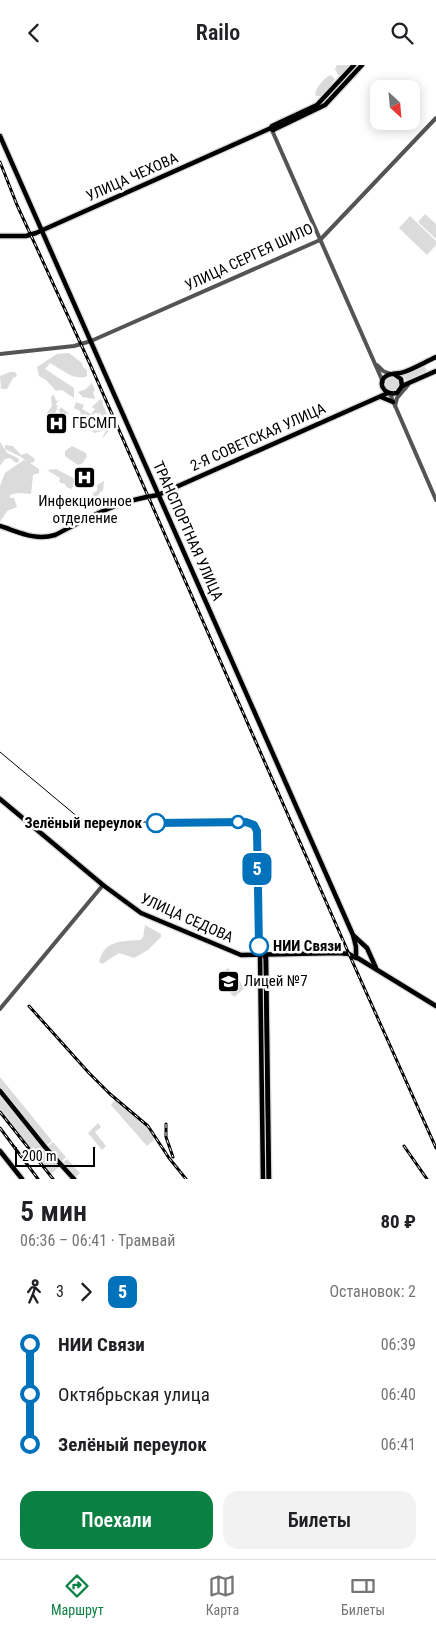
<!DOCTYPE html>
<html lang="ru">
<head>
<meta charset="utf-8">
<style>
  body { margin:0; font-family:"Roboto Condensed",sans-serif; background:#f2f2f2; color:#202124; height:100vh; display:flex; flex-direction:column; font-size:19px; white-space:nowrap }
  * { box-sizing:border-box; margin:0 }
  p { font-size:16px; color:#757577 }
  .icon { flex:none; width:28px; height:28px; fill:none; stroke:currentColor; stroke-width:2; stroke-linecap:round; stroke-linejoin:round }
  .map { position:relative; height:1114px; overflow:hidden }
  .details { display:flex; flex-direction:column; background:#fff; flex:1 }
  .details>* { flex:none }
  .badge { padding:0 10px; border-radius:8px; font-size:18px; line-height:32px }
  .needle { width:32px; rotate:154deg }
  .tools { position:absolute; left:370px; top:15px; display:grid; gap:10px }
  .tools a { display:grid; place-items:center; width:50px; height:50px; border-radius:10px; background:#fff; box-shadow:0 2px 12px #0003; font-size:25px }
  .scale { position:absolute; left:15px; bottom:12px; width:80px; box-sizing:border-box; padding-left:5px; border:2px solid #000; border-top:0; font-size:14px; line-height:18px; white-space:nowrap; color:#000; -webkit-text-stroke:4px #fff; paint-order:stroke }
  .map>.badge { position:absolute; translate:-50% -50%; box-shadow:0 0 0 2px #fff }
  .legs { display:flex; align-items:center; gap:8px; height:55px; padding:0 20px; font-size:16px }
  .legs p { margin-inline-start:auto }
  .head { display:flex; align-items:center; justify-content:space-between; height:85px; padding:0 20px }
  h1 { font-size:28px; font-weight:600; line-height:38px }
  .action { display:flex; gap:10px; margin-top:auto; padding:10px 20px }
  .action a { flex:1; height:58px; border-radius:15px; background:#0b8043; color:#fff; font-size:20px; font-weight:600; line-height:58px; text-align:center }
  .action a+a { background:#f2f2f2; color:#202124 }
  ul { padding:0 20px; list-style:none }
  li { display:flex; align-items:center; gap:18px; height:50px; font-size:19px }
  li i { display:grid; place-items:center; width:8px; height:100%; margin:0 6px; background:currentColor }
  li i::after { content:''; width:12px; height:12px; margin:-6px; border:4px solid; border-radius:50%; background:#fff }
  li p { margin-inline-start:auto }
  li:first-child i { background:linear-gradient(#0000 50%,currentColor 0) }
  li:last-child i { background:linear-gradient(currentColor 50%,#0000 0) }
  header { display:flex; justify-content:space-between; align-items:center; height:65px; padding:0 20px; background:#fff; font-size:22px; font-weight:600 }
  .menu { display:flex; justify-content:space-around; align-items:center; height:70px; border-top:1px solid #e0e0e0; background:#fff; font-size:14px; color:#757577 }
  .menu a { display:grid; justify-items:center; gap:2px }
  .menu .active { color:#0b8043 }
  .map>svg:first-child { display:block }
</style>
</head>
<body>
<header><svg class="icon" aria-label="back" viewBox="0 0 24 24"><path d="M15 5l-7 7 7 7"/></svg>Railo<svg class="icon" aria-label="search" viewBox="0 0 24 24"><circle cx="10" cy="10" r="6"/><path d="M15 15l6 6"/></svg></header>
<div class="map">
<svg width="436" height="1114" viewBox="0 0 436 1114">
  <rect width="100%" height="100%" fill="#fff"/>
  <!-- green -->
  <g fill="#dbdbdb">
    <path d="M337 0H353L342 10H338L335 4Z"/>
    <path d="M331 10 335 14 323 31H316L315 29C317 21 324 13 331 10Z"/>
    <path d="M425 149 436 159V174L418 157Z"/>
    <path d="M410 151 436 176V180L427 190 399 163Z"/>
    <path d="M69 288 82 298 83 302 87 305V311C75 317 61 304 50 298L45 304 74 323V333L62 325 56 326 46 315 39 311 37 302 57 289Z"/>
    <path d="M420 301 425 302 427 305 424 309 407 317 403 310Z"/>
    <path d="M10 307H15L17 311 13 313 7 324H1L0 311Z"/>
    <circle cx="393" cy="319" r="8"/>
    <path d="M92 318 95 325 93 327 95 334 83 332 78 327 86 324Z"/>
    <path d="M54 329 56 336 59 335 56 339 58 342 56 343 59 345 61 342 69 349H61L55 357 60 349 59 345H56V348H59L55 351 49 348 48 349 47 348 52 341 51 332Z"/>
    <path d="M100 334 103 336V340L114 364 107 358 105 359 101 349 96 348 88 353 94 365 109 362 108 367 102 374 106 365 94 368 89 363 88 366 85 357 83 361 79 356 78 358 74 355V353L82 354 80 346 74 343 76 337 84 340 82 344 91 349 95 344 92 342Z"/>
    <path d="M0 377 8 389H10L19 394V397L16 398 10 393 5 394 0 401Z"/>
    <path d="M5 380 13 381 21 390 27 388 35 394 34 397 30 398 39 404V408L33 410 31 429 18 428 10 430V433H14L17 442 7 446 0 457V421L5 408 24 395 29 398 21 392 5 384Z"/>
    <path d="M72 381 86 388 87 391 83 398 78 400 65 391V386Z"/>
    <path d="M56 404 75 414 72 424 66 422 65 419 59 417 60 413 47 405Z"/>
    <path d="M104 416 103 426 100 427 96 436 92 435 93 428 97 426V420Z"/>
    <path d="M145 860 161 869V872L148 885 134 893 119 888 102 899 99 897C105 874 121 877 140 875L143 873Z"/>
    <path d="M228 903 245 923 234 932 217 912Z"/>
    <path d="M0 1012 52 1076 46 1081 0 1024Z"/>
    <path d="M0 1031 59 1102 51 1109 0 1045Z"/>
    <path d="M115 1035C129 1045 149 1058 154 1075L147 1081 111 1040Z"/>
    <path d="M98 1058 101 1062 95 1067 106 1081 102 1085 88 1068Z"/>
    <path d="M53 1077 66 1092 61 1097 47 1082Z"/>
    <path d="M67 1094 80 1108 75 1113 62 1098Z"/>
  </g>
  <g fill="none" stroke-linecap="round" stroke-linejoin="round">
    <defs>
      <g id="major">
        <path d="M271 63 273 65 325 40 362 0"/>
        <path d="M0 71 353 870 356 882V892L436 941"/>
        <path d="M0 171H26L36 168 271 63 272 61 317 40 354 0"/>
        <path d="M394 309 401 314 402 321 397 328C383 331 376 316 388 310 393 308 399 309 404 307 415 303 425 297 436 292"/>
        <path d="M402 321 436 306"/>
        <path d="M381 332 393 337"/>
        <path d="M0 461C19 467 35 476 55 470 92 451 117 436 158 430L388 328"/>
        <path d="M0 734 103 820 141 848 241 890 339 888 349 889 356 893"/>
        <path d="M354 871 367 883 376 903"/>
        <path d="M260 890 263 1114"/>
        <path d="M266 890 269 1114"/>
        <path d="M0 1026 45 1082 74 1114"/>
        <path d="M0 1086 22 1114"/>
      </g>
    </defs>
    <!-- major casing -->
    <use href="#major" stroke="#dbdbdb" stroke-width="7"/>
    <!-- minor -->
    <g stroke="#545454" stroke-width="4">
      <path d="M271 63 383 317"/>
      <path d="M0 289 74 281 91 276 320 175 436 53"/>
      <path d="M377 300 383 306 391 309"/>
      <path d="M390 329 436 435"/>
      <path d="M395 341 397 333 408 320"/>
      <path d="M0 944 103 820"/>
    </g>
    <!-- major -->
    <use href="#major" stroke="#000" stroke-width="4.5"/>
    <!-- tram -->
    <path stroke="#000" stroke-width="1" d="M0 687 79 753 87 757H183L246 756C252 757 256 759 258 766L261 887 264 894 267 1114"/>
    <defs>
      <g id="rail">
        <path d="M0 97 17 140 90 299 349 889 436 1083"/>
        <path d="M29 941 89 1008 110 1029 148 1061 169 1093 186 1114"/>
        <path d="M0 1047 53 1114"/>
        <path d="M166 1059V1072L173 1092"/>
        <path d="M0 1063 38 1114"/>
        <path d="M404 1081 427 1114"/>
      </g>
    </defs>
    <!-- rail casing -->
    <use href="#rail" stroke="#000" stroke-width="3"/>
    <!-- rail -->
    <use href="#rail" stroke="#fff" stroke-width="1" stroke-dasharray="4" stroke-linecap="butt"/>
  </g>
  <g fill="none" stroke-linecap="round" stroke-linejoin="round">
    <defs>
      <path id="line-1" d="M156 758 246 757 254 760 257 766 259 881"/>
    </defs>
    <!-- line-1 casing -->
    <use href="#line-1" stroke="#fff" stroke-width="11"/>
    <!-- line-1 -->
    <use href="#line-1" stroke="#0072bc" stroke-width="8"/>
  </g>
  <!-- icons -->
  <defs>
    <symbol id="hospital-square" viewBox="-11 -11 22 22"><rect x="-9" y="-9" width="18" height="18" rx="4" fill="#000" stroke="#fff"/><path d="M-5-5h3v3.5h4V-5h3V5h-3V1.5h-4V5h-3Z" fill="#fff"/></symbol>
    <symbol id="university-square" viewBox="-11 -11 22 22"><rect x="-9" y="-9" width="18" height="18" rx="4" fill="#000" stroke="#fff"/><path d="M0-5L7-2L0 1L-7-2ZM-4 1L0 2.5L4 1V4Q0 6-4 4Z" fill="#fff"/></symbol>
  </defs>
  <g fill-rule="evenodd">
    <use href="#hospital-square" x="44" y="346" width="25" height="25"/>
    <use href="#hospital-square" x="72" y="400" width="25" height="25"/>
    <use href="#university-square" x="216" y="904" width="25" height="25"/>
  </g>
  <!-- markers -->
  <g fill="#fff" stroke="#0072bc" stroke-width="2.5">
    <circle cx="238" cy="757" r="6"/>
    <circle cx="156" cy="758" r="9"/>
    <circle cx="259" cy="881" r="9"/>
  </g>
  <g text-anchor="middle" dominant-baseline="central" stroke-width="5" stroke-linejoin="round" paint-order="stroke">
    <!-- street labels -->
    <g font-size="15" fill="#000" stroke="#fff">
      <text transform="translate(132 112) rotate(-24)">УЛИЦА ЧЕХОВА</text>
      <text transform="translate(249 192) rotate(-25)">УЛИЦА СЕРГЕЯ ШИЛО</text>
      <text transform="translate(258 372) rotate(-24)">2-Я СОВЕТСКАЯ УЛИЦА</text>
      <text transform="translate(188 466) rotate(66)">ТРАНСПОРТНАЯ УЛИЦА</text>
      <text transform="translate(187 853) rotate(24)">УЛИЦА СЕДОВА</text>
    </g>
    <!-- poi labels -->
    <g font-size="15" fill="#000" stroke="#fff" text-anchor="start">
      <text x="72" y="358">ГБСМП</text>
      <text x="85" y="436" text-anchor="middle">Инфекционное<tspan x="85" dy="17">отделение</tspan></text>
      <text x="244" y="916">Лицей №7</text>
    </g>
    <!-- stop labels -->
    <g font-size="15" font-weight="bold" fill="#000" stroke="#fff" text-anchor="end">
      <text x="142" y="758">Зелёный переулок</text>
      <text x="273" y="881" text-anchor="start">НИИ Связи</text>
    </g>
  </g>
</svg>
<div class="tools">
<a><svg class="needle" viewBox="-14 -14 28 28"><path d="M0-13l5 13h-10z" fill="#e53935"/><path d="M0 13l5-13h-10z" fill="#757577"/></svg></a>
</div>
<div class="scale">200 m</div>
<b class="badge" style="left:257px;top:804px;background:#0072bc;color:#fff">5</b>
</div>
<section class="details">
<div class="head"><div><h1>5 мин</h1><p>06:36 – 06:41 · Трамвай</p></div><b>80 ₽</b></div>
<div class="legs"><svg class="icon" aria-label="walk" viewBox="0 0 24 24"><circle cx="13" cy="4" r="2"/><path d="M13 8l-2 6 4 7M11 14l-3 7M7 12l3-4h3l4 4"/></svg>3<svg class="icon" aria-label="forward" viewBox="0 0 24 24"><path d="M9 5l7 7-7 7"/></svg><b class="badge" style="background:#0072bc;color:#fff">5</b><p>Остановок: 2</p></div>
<ul>
<li><i style="color:#0072bc"></i><b>НИИ Связи</b><p>06:39</p></li>
<li><i style="color:#0072bc"></i><span>Октябрьская улица</span><p>06:40</p></li>
<li><i style="color:#0072bc"></i><b>Зелёный переулок</b><p>06:41</p></li>
</ul>
<div class="action"><a>Поехали</a><a>Билеты</a></div>
</section>
<nav class="menu">
<a class="active"><svg class="icon" aria-label="directions" viewBox="0 0 24 24"><path d="M12 3l9 9-9 9-9-9zM9 14v-3h6M13 9l2 2-2 2"/></svg>Маршрут</a>
<a><svg class="icon" aria-label="map" viewBox="0 0 24 24"><path d="M3 6l6-2 6 2 6-2v14l-6 2-6-2-6 2zM9 4v14M15 6v14"/></svg>Карта</a>
<a><svg class="icon" aria-label="tickets" viewBox="0 0 24 24"><path d="M3 7h18v10H3zM15 7v10"/></svg>Билеты</a>
</nav>
</body>
</html>
